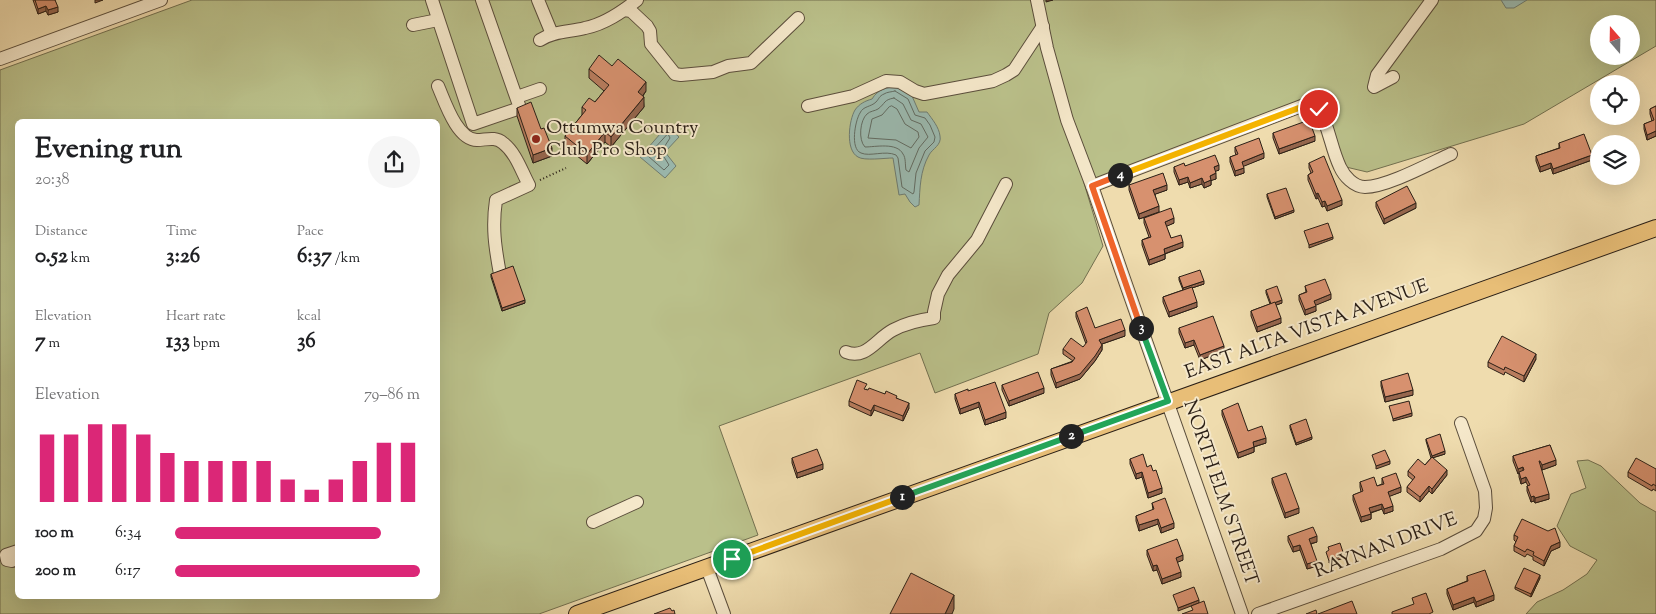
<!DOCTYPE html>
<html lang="en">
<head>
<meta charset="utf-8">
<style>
  :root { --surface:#fff; --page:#f6f6f6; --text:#202124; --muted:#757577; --accent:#db2777 }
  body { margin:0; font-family:"Sorts Mill Goudy",serif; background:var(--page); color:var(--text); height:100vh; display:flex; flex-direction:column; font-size:19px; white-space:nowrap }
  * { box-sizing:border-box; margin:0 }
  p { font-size:16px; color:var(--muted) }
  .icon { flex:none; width:28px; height:28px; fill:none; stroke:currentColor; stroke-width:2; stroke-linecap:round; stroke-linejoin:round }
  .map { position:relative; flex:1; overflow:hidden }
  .details { position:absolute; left:15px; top:119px; width:425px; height:480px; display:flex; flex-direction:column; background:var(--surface); border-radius:8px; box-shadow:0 5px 20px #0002 }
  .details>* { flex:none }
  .needle { width:32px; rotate:340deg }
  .fabs { position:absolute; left:1590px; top:15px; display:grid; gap:10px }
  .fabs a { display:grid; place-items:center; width:50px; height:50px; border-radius:50%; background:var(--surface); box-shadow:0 5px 20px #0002; font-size:25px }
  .pin { position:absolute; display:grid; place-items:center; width:42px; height:42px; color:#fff; margin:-21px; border:2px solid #fff; border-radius:50%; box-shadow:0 1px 5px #0007 }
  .km { position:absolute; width:25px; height:25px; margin:-12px; border-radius:50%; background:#222; color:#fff; font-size:14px; line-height:25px; text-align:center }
  .round { display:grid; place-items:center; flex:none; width:52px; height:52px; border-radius:26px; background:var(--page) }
  .overview { display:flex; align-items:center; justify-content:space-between; height:85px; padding:0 20px }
  h1 { font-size:28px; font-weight:700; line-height:38px }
  .stats { display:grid; grid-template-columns:repeat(3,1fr); gap:8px; height:85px; padding:5px 20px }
  .stats div { display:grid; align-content:center }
  .stats b { font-size:21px; font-weight:700 }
  .stats small { font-size:14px; font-weight:400 }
  .stats p { font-size:14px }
  .chart { height:140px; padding:10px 20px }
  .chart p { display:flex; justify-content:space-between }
  .chart svg { width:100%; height:90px; margin-top:5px; stroke:var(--accent); stroke-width:6 }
  ul { padding:0 20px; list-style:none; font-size:16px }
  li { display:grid; grid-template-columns:80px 60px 1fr; align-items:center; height:38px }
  li i { height:12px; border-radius:6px; background:var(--accent) }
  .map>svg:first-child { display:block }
  .green { fill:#bac08a; stroke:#727050; fill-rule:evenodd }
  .water { fill:#9bbab0; stroke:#6e7c72 }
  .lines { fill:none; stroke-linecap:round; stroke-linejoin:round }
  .shore { stroke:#626c63; stroke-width:1 }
  .minor-casing { stroke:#5b4e3c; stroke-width:14 }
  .major-casing { stroke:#2a1f16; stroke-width:18 }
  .path { stroke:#2a1f16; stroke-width:2; stroke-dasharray:1 2.5; stroke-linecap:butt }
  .minor { stroke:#f5e8ca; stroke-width:12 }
  .major { stroke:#e8be77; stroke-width:16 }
  .wall { fill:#b97d5f; stroke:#2a1f16 }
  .shaded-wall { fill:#96664e; stroke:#2a1f16 }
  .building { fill:#d7916f; stroke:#2a1f16 }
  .split-1-casing { stroke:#fff; stroke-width:10 }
  .split-2-casing { stroke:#fff; stroke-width:10 }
  .split-3-casing { stroke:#fff; stroke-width:10 }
  .split-4-casing { stroke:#fff; stroke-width:10 }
  .split-5-casing { stroke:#fff; stroke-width:10 }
  .split-1 { stroke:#f5b400; stroke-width:6 }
  .split-2 { stroke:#22a559; stroke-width:6 }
  .split-3 { stroke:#22a559; stroke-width:6 }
  .split-4 { stroke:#f0652b; stroke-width:6 }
  .split-5 { stroke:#f5b400; stroke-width:6 }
  .poi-dot { fill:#8f2418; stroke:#f5e8ca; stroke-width:2 }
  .labels { text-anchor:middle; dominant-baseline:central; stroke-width:4; stroke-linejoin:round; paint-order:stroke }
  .poi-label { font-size:19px; fill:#2a1f16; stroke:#f5e8ca; text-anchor:start }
  .street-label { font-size:19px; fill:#2a1f16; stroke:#f5e8ca }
</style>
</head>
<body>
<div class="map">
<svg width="1656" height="614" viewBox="0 0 1656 614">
  <rect width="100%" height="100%" fill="#efdcae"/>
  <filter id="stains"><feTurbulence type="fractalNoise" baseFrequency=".004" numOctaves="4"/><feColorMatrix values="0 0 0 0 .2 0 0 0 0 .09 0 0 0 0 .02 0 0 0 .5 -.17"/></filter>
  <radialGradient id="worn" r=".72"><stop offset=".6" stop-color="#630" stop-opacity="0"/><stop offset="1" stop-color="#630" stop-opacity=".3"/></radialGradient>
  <g class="green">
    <path d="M192,0H1656V46L1524,124L1367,172L1346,167L1337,149L1319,95L1084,183L1103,246L1082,283L1049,313L1038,354L935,393L920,353L719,426L758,535L539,614H0V70ZM1599,24H1631V56H1599ZM18,121H438V596H18Z"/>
    <polygon points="1588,460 1601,466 1640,503 1656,512 1656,614 1526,614 1537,602 1563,590 1587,574 1597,560 1570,546 1557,526 1571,494 1586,488 1577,461"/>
  </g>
  <g class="water">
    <polygon points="1501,0 1527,0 1514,8 1506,8"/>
    <path d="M897,86L912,96L919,112H927C932,119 939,127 940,136C942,145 932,149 929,155C920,171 920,188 919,205L915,207L910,202L905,194L899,195L893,158C885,158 864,161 858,157C845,150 849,120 855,110C859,104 865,101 872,99C878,89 886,88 897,86Z"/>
    <polygon points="667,126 679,137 665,152 676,166 665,178 640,157"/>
  </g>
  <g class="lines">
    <g class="shore">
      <path d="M895,91L908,99L915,115L925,118L930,125L935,137L934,142L925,151L916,173L914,192L913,194L902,187L898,158L896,155C885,150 870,157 861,153C850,149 855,121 860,113C863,106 871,107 876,102C879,99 879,96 884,94C887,92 891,92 895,91Z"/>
      <path d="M894,98L903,104L911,120L921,124L928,137L919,148L909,172L906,170C905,165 906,158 903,154C897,142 875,147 865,147C858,140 860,120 867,114C870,111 875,111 878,109C886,103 883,100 894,98Z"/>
      <polygon points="892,106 897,109 905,124 918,132 919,137 911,148 896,140 868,138 872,119 882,115 889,107"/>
      <polygon points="668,134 670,138 661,152 669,165 664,170 648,156"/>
    </g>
    <defs>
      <g id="minor">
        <polyline points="432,0 473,124 520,108 482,0"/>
        <polyline points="538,0 552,34"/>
        <polyline points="1037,0 1047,48 1067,120 1092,186 1122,273 1242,614"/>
        <polyline points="624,10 631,11 647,26 650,31 651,44 675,74 681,75 713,72 728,66 751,63 798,18"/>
        <polyline points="413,25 438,20"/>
        <path d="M540,40C554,31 570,32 585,28C605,24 622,12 637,0"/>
        <polyline points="0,59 161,0"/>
        <polyline points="1393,77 1374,87 1377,75 1432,0"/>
        <path d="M438,86C445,102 457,140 477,140C486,140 495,136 503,143C516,153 521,170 529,185L496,200C492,227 495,247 500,274"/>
        <polyline points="517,97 540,89"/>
        <polyline points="808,106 853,96 886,81 900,82 915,91 924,94 993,81 1006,75 1014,70 1043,26"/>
        <path d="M1092,186L1304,105L1319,109C1329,127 1331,148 1340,167C1344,176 1354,187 1365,187C1387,187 1431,163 1451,154"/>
        <path d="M846,352C866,360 876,339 893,330C906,323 919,320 934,318V312L938,294L948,275L977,240L1006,184"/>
        <polyline points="593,522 637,502"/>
        <polyline points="18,551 6,555 7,560 12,561 18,556"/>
        <polyline points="707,568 724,614"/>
        <polyline points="1258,614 1441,549 1476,531 1484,519 1486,508 1485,491 1461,423"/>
      </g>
      <polyline id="major" points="577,614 1656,228"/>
    </defs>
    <use href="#minor" class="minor-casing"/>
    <use href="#major" class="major-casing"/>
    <polyline class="path" points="540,180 566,168"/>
    <use href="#minor" class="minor"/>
    <use href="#major" class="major"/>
  </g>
  <g class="wall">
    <polygon points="33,0 55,0 58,12 48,15 46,11 38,14"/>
    <polygon points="612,66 646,91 643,96 644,107 611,147 605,142 587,164 565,146 565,136 582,115 582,107 595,102 604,91 589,78 589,69"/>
    <polygon points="1656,106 1656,136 1647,140 1644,129 1644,124 1652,121 1650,114 1650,109"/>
    <polygon points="517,108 552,156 533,163 517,116"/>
    <polygon points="1273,133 1315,141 1279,154 1273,138"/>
    <polygon points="1559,143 1592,160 1553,174 1551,168 1540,172 1536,161 1536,156 1559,148"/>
    <polygon points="1235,147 1264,158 1243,166 1244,173 1235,176 1230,162 1230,157 1236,155 1235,152"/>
    <polygon points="1309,163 1342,205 1327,211 1325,206 1322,207 1318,198 1316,199 1308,180 1308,175 1311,173 1309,168"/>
    <polygon points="1185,166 1219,170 1215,171 1216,179 1211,180 1211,185 1204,188 1202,184 1190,188 1188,182 1179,185 1174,172 1174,167"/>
    <polygon points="1129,185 1167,190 1155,194 1159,212 1139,219 1129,190"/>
    <polygon points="1267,194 1294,212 1275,219 1267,197"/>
    <polygon points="1376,202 1416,208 1384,224 1376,207"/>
    <polygon points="1144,218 1174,223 1166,226 1171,238 1183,247 1165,254 1165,259 1149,265 1142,245 1142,240 1149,237 1144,223"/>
    <polygon points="491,274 525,303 502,311 491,277"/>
    <polygon points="1179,277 1204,284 1192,288 1197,307 1169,317 1163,302 1163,297 1183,290 1179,280"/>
    <polygon points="1305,286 1331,299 1315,305 1316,311 1305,315 1299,300 1299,295 1306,292"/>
    <polygon points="1266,290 1282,303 1276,305 1281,323 1257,332 1251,316 1251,311 1270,304 1266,293"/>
    <polygon points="1076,312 1095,328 1125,336 1102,344 1102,350 1095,361 1080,379 1056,388 1051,375 1051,369 1073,361 1063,354 1063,349 1083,347 1086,344 1076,317"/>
    <polygon points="1179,328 1224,351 1200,360 1194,345 1185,348 1179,333"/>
    <polygon points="1536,359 1524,382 1505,372 1504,375 1488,367 1488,362"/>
    <polygon points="1381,381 1413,395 1385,402 1381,386"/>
    <polygon points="1002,385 1044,393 1009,406 1002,390"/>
    <polygon points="867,389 866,390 885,394 897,398 909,408 903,421 874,410 871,416 849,406 849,401"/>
    <polygon points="968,391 1006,418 985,425 979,407 960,414 955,399 955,394"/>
    <polygon points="1222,410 1248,431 1266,443 1254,447 1254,452 1238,458 1222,415"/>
    <polygon points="1290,425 1312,439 1296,445 1290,428"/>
    <polygon points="1426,439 1445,454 1432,458 1447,475 1432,494 1429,491 1420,502 1407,492 1407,487 1413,480 1408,476 1408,471 1425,465 1431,458 1426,441"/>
    <polygon points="1550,445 1556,465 1542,470 1540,466 1549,499 1535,503 1534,501 1531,502 1527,491 1527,486 1528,486 1526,482 1521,484 1519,477 1519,473 1518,474 1513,461 1513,456"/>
    <polygon points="792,458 823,469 797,478 792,463"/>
    <polygon points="1130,459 1147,467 1162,493 1148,498 1142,477 1136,479 1130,464"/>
    <polygon points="1656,469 1656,491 1653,489 1652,491 1628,477 1628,472"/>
    <polygon points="1272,478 1299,513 1285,518 1272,483"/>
    <polygon points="1382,478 1401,492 1389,496 1393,511 1384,514 1382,509 1371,513 1371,519 1361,522 1353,500 1353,495 1361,492 1360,487 1360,482 1377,486 1382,484"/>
    <polygon points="1152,503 1174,528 1161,533 1158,524 1139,531 1136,521 1136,516 1153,510"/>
    <polygon points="1514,535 1560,547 1551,551 1544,566 1533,560 1533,557 1527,554 1525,557 1514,551 1514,546 1516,542 1514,540"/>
    <polygon points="1288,536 1317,542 1311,544 1317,566 1307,569 1300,550 1293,552 1288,541"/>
    <polygon points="1147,550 1183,560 1177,562 1181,577 1162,584 1157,570 1153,571 1147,555"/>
    <polygon points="1467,576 1494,600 1476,607 1474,602 1453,610 1447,594 1447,589 1467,581"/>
    <polygon points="1540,578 1531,597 1515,589 1515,587"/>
  </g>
  <g class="shaded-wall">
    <polygon points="95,0 103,0 95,3"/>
    <polygon points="1046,0 1053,0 1046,2"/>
    <polygon points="46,6 46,11 38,14 38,9"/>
    <polygon points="58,7 58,12 48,15 48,10"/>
    <polygon points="646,82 646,91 638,102 638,92"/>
    <polygon points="644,97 644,107 611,147 611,137"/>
    <polygon points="1656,131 1656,136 1647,140 1647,135"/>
    <polygon points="605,132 605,142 587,164 587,154"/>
    <polygon points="1315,136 1315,141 1279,154 1279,149"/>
    <polygon points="552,148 552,156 533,163 533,155"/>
    <polygon points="1264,153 1264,158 1242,167 1242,162"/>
    <polygon points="1592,155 1592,160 1553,174 1553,169"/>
    <polygon points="1551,163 1551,168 1540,172 1540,167"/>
    <polygon points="1219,165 1219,170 1214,172 1214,167"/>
    <polygon points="1244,168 1244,173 1235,176 1235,171"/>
    <polygon points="1216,173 1216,179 1210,181 1210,176"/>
    <polygon points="1188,177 1188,182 1179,185 1179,180"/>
    <polygon points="1202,178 1202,184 1190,188 1190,183"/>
    <polygon points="1211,180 1211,185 1204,188 1204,183"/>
    <polygon points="1167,185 1167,190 1153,195 1153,190"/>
    <polygon points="1318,193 1318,198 1316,199 1316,194"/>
    <polygon points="1342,200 1342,205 1327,211 1327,206"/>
    <polygon points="1325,201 1325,206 1322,207 1322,202"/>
    <polygon points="1416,203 1416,208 1384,224 1384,219"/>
    <polygon points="1159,206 1159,212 1139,219 1139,214"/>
    <polygon points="1294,210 1294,212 1275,219 1275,217"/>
    <polygon points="1174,218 1174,223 1165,227 1165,222"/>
    <polygon points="1333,237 1333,239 1309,248 1309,245"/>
    <polygon points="1183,242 1183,247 1164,254 1164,249"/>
    <polygon points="1165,254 1165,259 1149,265 1149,260"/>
    <polygon points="1204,281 1204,284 1183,291 1183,288"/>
    <polygon points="1331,294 1331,299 1314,306 1314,301"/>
    <polygon points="525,300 525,303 502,311 502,308"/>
    <polygon points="1282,300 1282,303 1271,307 1271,304"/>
    <polygon points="1197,302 1197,307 1169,317 1169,312"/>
    <polygon points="1316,306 1316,311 1305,315 1305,310"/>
    <polygon points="1281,318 1281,323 1257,332 1257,327"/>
    <polygon points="1125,330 1125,336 1099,345 1099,340"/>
    <polygon points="1194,340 1194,345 1185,348 1185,343"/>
    <polygon points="1102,345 1102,350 1095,361 1080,379 1056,388 1056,383"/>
    <polygon points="1224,346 1224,351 1200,360 1200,355"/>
    <polygon points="1536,354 1536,359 1524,382 1524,376"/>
    <polygon points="1044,388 1044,393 1009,406 1009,401"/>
    <polygon points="1413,390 1413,395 1385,402 1385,397"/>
    <polygon points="979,402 979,407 960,414 960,409"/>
    <polygon points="909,403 909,408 903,421 903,416"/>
    <polygon points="874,405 874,410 871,416 871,411"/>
    <polygon points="1006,412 1006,418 985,425 985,420"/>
    <polygon points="1412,413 1412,416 1393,421 1393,419"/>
    <polygon points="1312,437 1312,439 1296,445 1296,443"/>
    <polygon points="1266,438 1266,443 1253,447 1253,442"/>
    <polygon points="1254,447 1254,452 1238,458 1238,453"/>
    <polygon points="1445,451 1445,454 1432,458 1432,456"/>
    <polygon points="1556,460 1556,465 1542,470 1542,465"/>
    <polygon points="1390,461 1390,464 1376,469 1376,466"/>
    <polygon points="823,464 823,469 797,478 797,473"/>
    <polygon points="1523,467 1523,472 1518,474 1518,469"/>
    <polygon points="1447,470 1447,475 1432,494 1432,489"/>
    <polygon points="1142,472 1142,477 1136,479 1136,474"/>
    <polygon points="1526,477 1526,482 1521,484 1521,479"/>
    <polygon points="1429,486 1429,491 1420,502 1420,497"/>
    <polygon points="1401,487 1401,492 1388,497 1388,492"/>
    <polygon points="1162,488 1162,493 1148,498 1148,493"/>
    <polygon points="1549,494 1549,499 1535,503 1535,498"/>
    <polygon points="1534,496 1534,501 1531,502 1531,497"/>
    <polygon points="1382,504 1382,509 1369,513 1369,508"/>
    <polygon points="1393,506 1393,511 1384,514 1384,509"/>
    <polygon points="1299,508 1299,513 1285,518 1285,513"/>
    <polygon points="1371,514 1371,519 1361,522 1361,517"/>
    <polygon points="1158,519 1158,524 1139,531 1139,525"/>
    <polygon points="1174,523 1174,528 1161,533 1161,528"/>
    <polygon points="1317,536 1317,542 1309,544 1309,539"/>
    <polygon points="1560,542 1560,547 1551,551 1544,566 1544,561 1551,546"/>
    <polygon points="1300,545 1300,550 1293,552 1293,547"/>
    <polygon points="1183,555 1183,560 1176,563 1176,558"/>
    <polygon points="1344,555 1344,558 1329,563 1329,561"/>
    <polygon points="1317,561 1317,566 1307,569 1307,564"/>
    <polygon points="1157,565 1157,570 1153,571 1153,566"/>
    <polygon points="1181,572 1181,577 1162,584 1162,579"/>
    <polygon points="1540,575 1540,578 1531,597 1531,594"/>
    <polygon points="954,595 954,609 952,614 945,614"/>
    <polygon points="1494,595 1494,600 1476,607 1476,602"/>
    <polygon points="1474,597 1474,602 1453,610 1453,605"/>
    <polygon points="1199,600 1199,603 1178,611 1178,608"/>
  </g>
  <g class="building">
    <polygon points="35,0 55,0 58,7 48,10 46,6 38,9"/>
    <polygon points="599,55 612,66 618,59 646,82 638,92 644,97 611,137 605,132 587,154 565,136 586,110 582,107 589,98 595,102 609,85 589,69"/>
    <polygon points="531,102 541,129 544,128 552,148 533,155 517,108"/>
    <polygon points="1656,106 1656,131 1647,135 1644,124 1654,120 1650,109"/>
    <polygon points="1309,120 1315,136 1279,149 1273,133"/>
    <polygon points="1584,134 1592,155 1553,169 1551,163 1540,167 1536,156 1560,148 1559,143"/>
    <polygon points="1259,138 1264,153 1242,162 1244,168 1235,171 1230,157 1238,154 1235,147"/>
    <polygon points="1215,155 1219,165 1214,167 1216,173 1210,176 1211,180 1204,183 1202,178 1190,183 1188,177 1179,180 1174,167 1184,163 1185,166"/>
    <polygon points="1324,156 1342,200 1327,206 1325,201 1322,202 1318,193 1316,194 1308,175 1313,172 1309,163"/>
    <polygon points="1163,173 1167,185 1153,190 1159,206 1139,214 1129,185"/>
    <polygon points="1407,186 1416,203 1384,219 1376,202"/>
    <polygon points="1286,188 1294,210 1275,217 1267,194"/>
    <polygon points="1171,208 1174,218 1165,222 1171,238 1181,235 1183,242 1164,249 1165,254 1149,260 1142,240 1151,237 1144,218"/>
    <polygon points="1328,223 1333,237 1309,245 1304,231"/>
    <polygon points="513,266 525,300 502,308 491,274"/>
    <polygon points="1200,270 1204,281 1183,288 1179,277"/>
    <polygon points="1325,279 1331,294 1314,301 1316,306 1305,310 1299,295 1307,292 1305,286"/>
    <polygon points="1277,286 1282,300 1271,304 1266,290"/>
    <polygon points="1192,287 1197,302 1169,312 1163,297"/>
    <polygon points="1275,302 1281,318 1257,327 1251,311"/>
    <polygon points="1087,307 1095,328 1121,319 1125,330 1099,340 1102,345 1095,356 1080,374 1056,383 1051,369 1072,362 1075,358 1063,349 1071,338 1083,347 1087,342 1076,312"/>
    <polygon points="1213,316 1224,346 1200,355 1194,340 1185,343 1179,328"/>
    <polygon points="1502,336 1536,354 1524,376 1505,367 1504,370 1488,362"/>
    <polygon points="1038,372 1044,388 1009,401 1002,385"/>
    <polygon points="1408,373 1413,390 1385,397 1381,381"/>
    <polygon points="857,380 867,384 864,389 868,390 869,388 885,394 886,391 897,396 896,398 909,403 903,416 874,405 871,411 849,401"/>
    <polygon points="995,382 1006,412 985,420 979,402 960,409 955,394 968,389 968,391"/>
    <polygon points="1409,401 1412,413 1393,419 1389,406"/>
    <polygon points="1238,403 1248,431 1262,426 1266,438 1253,442 1254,447 1238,453 1222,410"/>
    <polygon points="1306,419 1312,437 1296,443 1290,425"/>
    <polygon points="1440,434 1445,451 1432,456 1426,439"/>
    <polygon points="1550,445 1556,460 1542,465 1540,461 1539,461 1549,494 1535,498 1534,496 1531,497 1527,486 1530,485 1526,477 1521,479 1519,472 1524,470 1523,467 1518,469 1513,456"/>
    <polygon points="817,449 823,464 797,473 792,458"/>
    <polygon points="1385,450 1390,461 1376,466 1372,455"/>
    <polygon points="1143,454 1147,467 1151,465 1153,471 1156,470 1162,488 1148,493 1142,472 1136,474 1130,459"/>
    <polygon points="1432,457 1447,470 1432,489 1429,486 1420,497 1407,487 1415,477 1408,471 1418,459 1425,465"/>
    <polygon points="1636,458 1656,469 1656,486 1653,484 1652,486 1628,472"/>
    <polygon points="1286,473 1299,508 1285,513 1272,478"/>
    <polygon points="1396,473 1401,487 1388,492 1393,506 1384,509 1382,504 1369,508 1371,514 1361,517 1353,495 1363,491 1360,482 1374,477 1377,486 1384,484 1382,478"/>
    <polygon points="1165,498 1174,523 1161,528 1158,519 1139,525 1136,516 1154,509 1152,503"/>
    <polygon points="1522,519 1548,531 1555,528 1560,542 1551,546 1544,561 1533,555 1534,552 1527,549 1525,552 1514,546 1518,537 1514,535"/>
    <polygon points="1313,527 1317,536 1309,539 1317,561 1307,564 1300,545 1293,547 1288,536"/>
    <polygon points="1177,539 1183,555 1176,558 1181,572 1162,579 1157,565 1153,566 1147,550"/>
    <polygon points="1340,543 1344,555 1329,561 1326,552 1329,550 1328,547"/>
    <polygon points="1524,568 1540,575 1531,594 1515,587"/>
    <polygon points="1485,570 1494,595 1476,602 1474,597 1453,605 1447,589 1468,581 1467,576"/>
    <polygon points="911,573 954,595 945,614 890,614"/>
    <polygon points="1194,587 1199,600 1178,608 1173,595"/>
    <polygon points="1426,593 1433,612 1429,614 1392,614 1392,612 1414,604 1412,598"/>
    <polygon points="1204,601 1208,614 1182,614 1193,610 1191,606"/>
    <polygon points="1352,601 1357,614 1318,614"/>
    <polygon points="670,608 672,611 674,610 675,614 654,614"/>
    <polygon points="1316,610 1317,614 1306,614"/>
  </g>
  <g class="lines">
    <defs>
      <polyline id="split-1" points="732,559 902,497"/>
      <polyline id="split-2" points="902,497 1071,436"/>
      <polyline id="split-3" points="1071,436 1168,401 1141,328"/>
      <polyline id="split-4" points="1120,175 1092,186 1141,328"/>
      <polyline id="split-5" points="1120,175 1304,106 1319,109"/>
    </defs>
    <use href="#split-1" class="split-1-casing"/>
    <use href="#split-2" class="split-2-casing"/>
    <use href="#split-3" class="split-3-casing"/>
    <use href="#split-4" class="split-4-casing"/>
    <use href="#split-5" class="split-5-casing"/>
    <use href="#split-1" class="split-1"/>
    <use href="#split-2" class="split-2"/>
    <use href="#split-3" class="split-3"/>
    <use href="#split-4" class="split-4"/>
    <use href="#split-5" class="split-5"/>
  </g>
  <circle class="poi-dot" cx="536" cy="139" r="5"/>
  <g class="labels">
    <g class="poi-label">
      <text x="546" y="128">Ottumwa Country<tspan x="546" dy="22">Club Pro Shop</tspan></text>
    </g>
    <g class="street-label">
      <text transform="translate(1307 330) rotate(-20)">EAST ALTA VISTA AVENUE</text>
      <text transform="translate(1220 493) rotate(71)">NORTH ELM STREET</text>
      <text transform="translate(1386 546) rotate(-21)">RAYNAN DRIVE</text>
    </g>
  </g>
  <rect width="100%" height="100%" filter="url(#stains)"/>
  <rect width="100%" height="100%" fill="url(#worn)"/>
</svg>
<div class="fabs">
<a><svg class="needle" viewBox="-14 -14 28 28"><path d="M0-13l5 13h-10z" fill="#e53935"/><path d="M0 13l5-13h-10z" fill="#757577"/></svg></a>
<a><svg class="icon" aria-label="locate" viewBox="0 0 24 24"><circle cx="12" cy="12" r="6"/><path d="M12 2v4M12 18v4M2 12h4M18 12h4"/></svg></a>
<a><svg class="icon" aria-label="layers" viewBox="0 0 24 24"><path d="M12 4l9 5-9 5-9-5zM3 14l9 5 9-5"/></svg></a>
</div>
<div class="pin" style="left:732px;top:559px;background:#1e9e55"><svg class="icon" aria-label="arrive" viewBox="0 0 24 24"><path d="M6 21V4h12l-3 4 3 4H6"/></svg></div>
<div class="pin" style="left:1319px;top:109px;background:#d93025"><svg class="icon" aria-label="check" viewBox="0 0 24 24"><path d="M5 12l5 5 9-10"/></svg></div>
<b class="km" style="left:902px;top:497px">1</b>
<b class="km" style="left:1071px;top:436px">2</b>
<b class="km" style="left:1141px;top:328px">3</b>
<b class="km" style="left:1120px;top:175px">4</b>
<section class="details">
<div class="overview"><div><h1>Evening run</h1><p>20:38</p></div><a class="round"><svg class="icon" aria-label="share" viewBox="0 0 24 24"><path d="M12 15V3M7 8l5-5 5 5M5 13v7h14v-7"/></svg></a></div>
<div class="stats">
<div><p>Distance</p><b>0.52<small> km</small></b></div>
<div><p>Time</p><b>3:26</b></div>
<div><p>Pace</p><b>6:37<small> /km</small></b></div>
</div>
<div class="stats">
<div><p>Elevation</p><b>7<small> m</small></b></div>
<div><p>Heart rate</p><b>133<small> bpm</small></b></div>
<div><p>kcal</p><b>36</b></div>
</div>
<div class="chart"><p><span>Elevation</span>79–86 m</p>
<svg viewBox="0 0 160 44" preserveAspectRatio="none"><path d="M5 44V11M15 44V11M25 44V6M35 44V6M45 44V11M55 44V20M65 44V24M75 44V24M85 44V24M95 44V24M105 44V33M115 44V38M125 44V33M135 44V24M145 44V15M155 44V15"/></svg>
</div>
<ul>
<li><b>100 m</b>6:34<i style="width:84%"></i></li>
<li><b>200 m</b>6:17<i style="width:100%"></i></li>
</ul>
</section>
</div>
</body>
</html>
